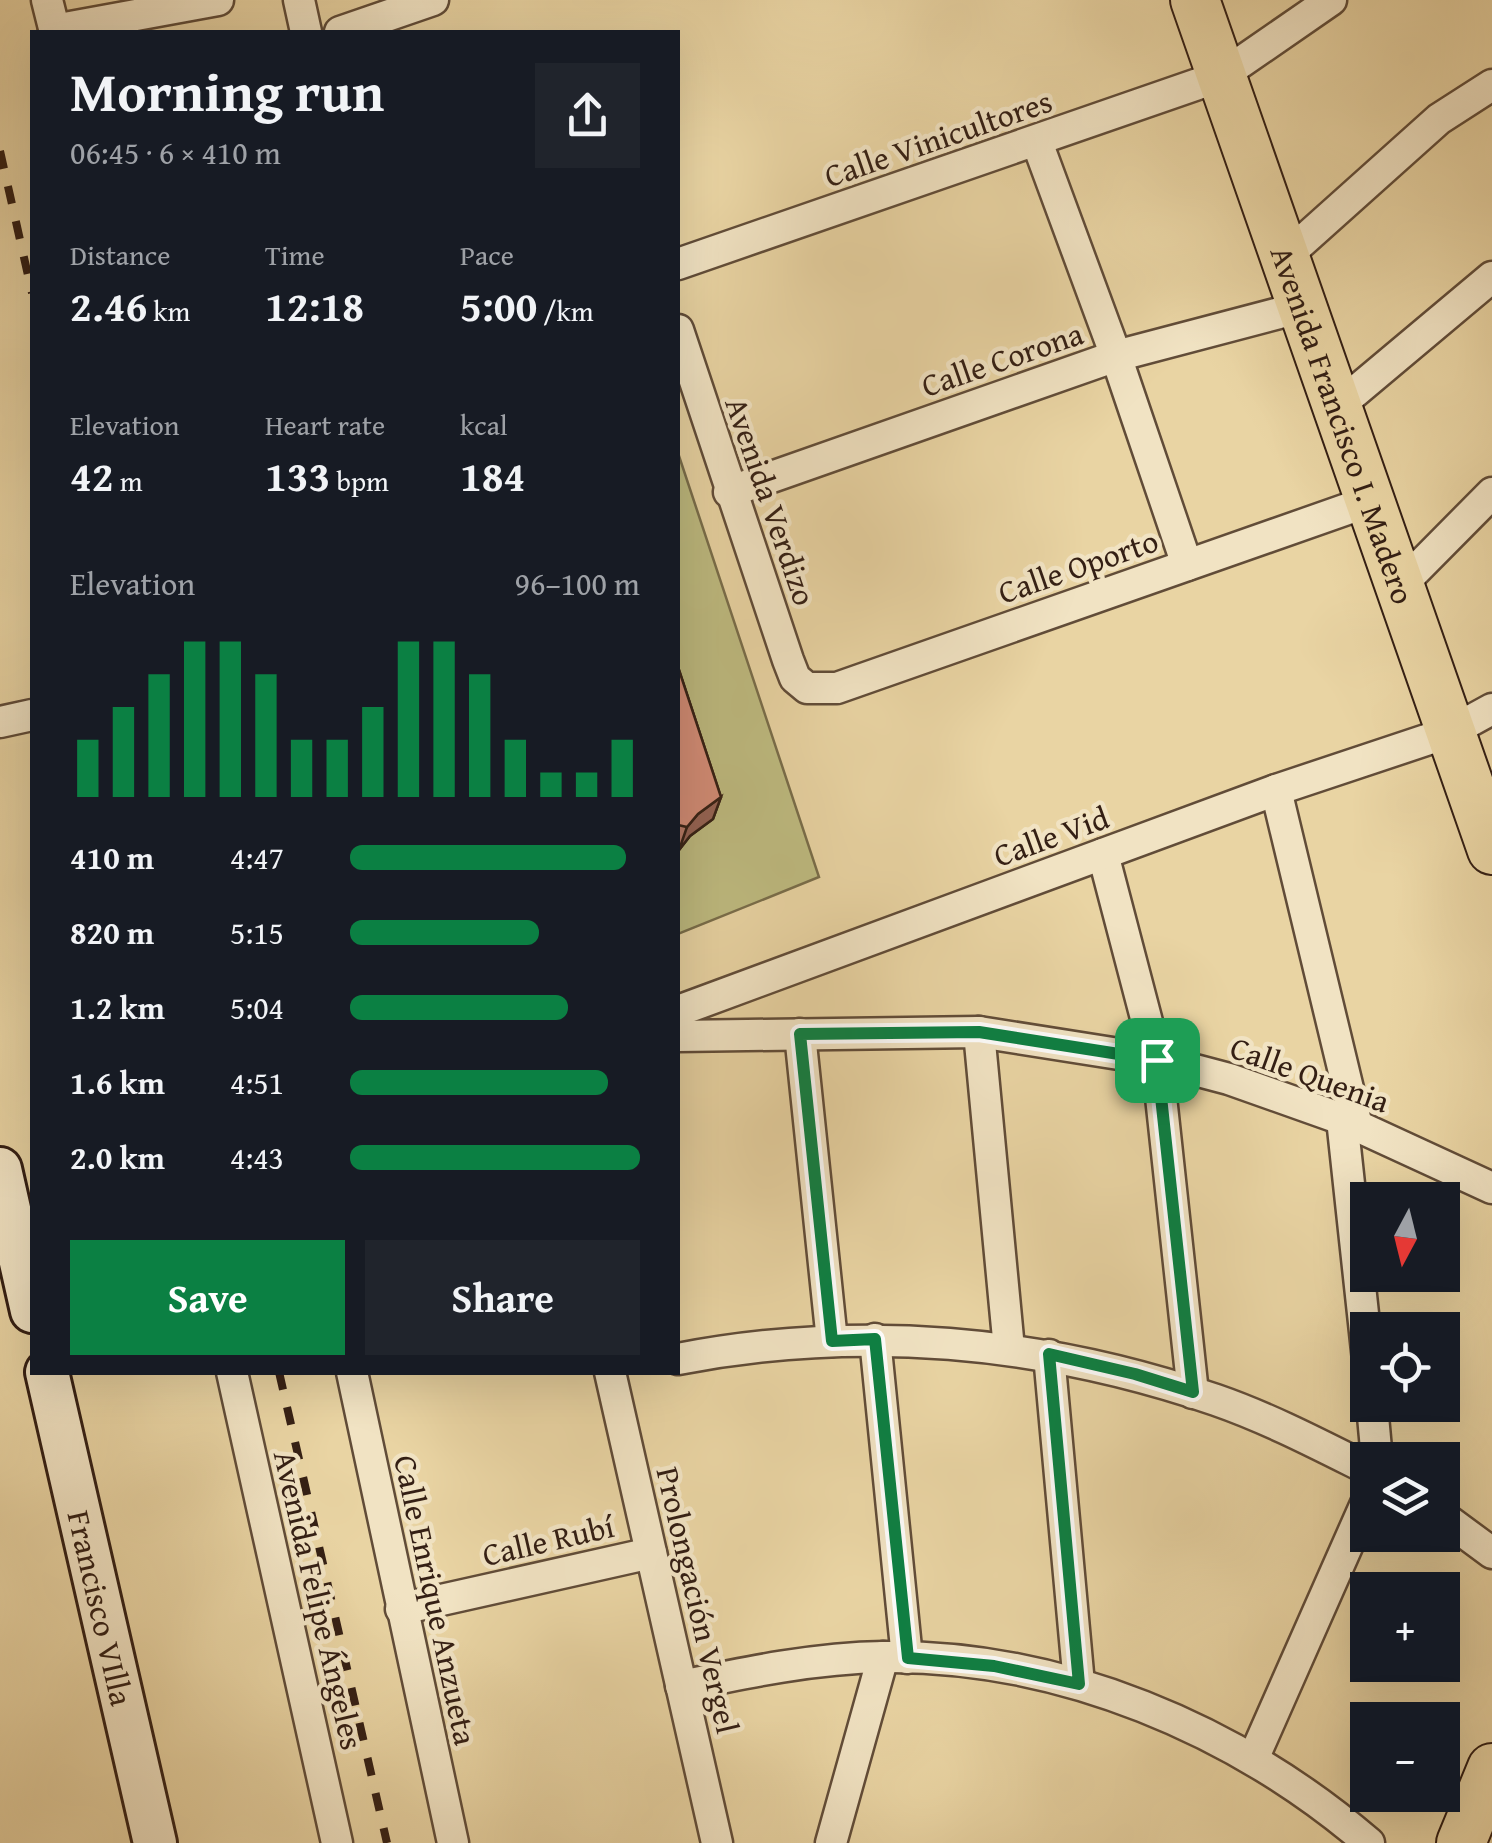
<!DOCTYPE html>
<html lang="en">
<head>
<meta charset="utf-8">
<style>
  :root { --surface:#171b24; --page:#20242c; --text:#f1f3f6; --muted:#9ea1a6; --accent:#0b8043 }
  body { margin:0; font-family:"Gentium Book Plus",serif; background:var(--page); color:var(--text); height:100vh; display:flex; flex-direction:column; font-size:38px; white-space:nowrap }
  * { box-sizing:border-box; margin:0 }
  p { font-size:32px; color:var(--muted) }
  .icon { flex:none; width:55px; height:55px; fill:none; stroke:currentColor; stroke-width:2; stroke-linecap:round; stroke-linejoin:round }
  .map { position:relative; flex:1; overflow:hidden }
  .panel { position:absolute; left:30px; top:30px; width:650px; height:1345px; display:flex; flex-direction:column; background:var(--surface); border-radius:0px; box-shadow:0 10px 40px #0002 }
  .panel>* { flex:none }
  .needle { width:65px; rotate:187deg }
  .controls { position:absolute; left:1350px; top:1182px; display:grid; gap:20px }
  .controls a { display:grid; place-items:center; width:110px; height:110px; border-radius:0px; background:var(--surface); box-shadow:0 10px 40px #0002; font-size:50px }
  .pin { position:absolute; display:grid; place-items:center; width:85px; height:85px; color:#fff; margin:-42px; border-radius:20px; box-shadow:0 5px 15px #0006 }
  .round { display:grid; place-items:center; flex:none; width:105px; height:105px; border-radius:0px; background:var(--page) }
  .head { display:flex; align-items:center; justify-content:space-between; height:170px; padding:0 40px }
  h1 { font-size:55px; font-weight:700; line-height:75px }
  .stats { display:grid; grid-template-columns:repeat(3,1fr); gap:15px; height:170px; padding:10px 40px }
  .stats div { display:grid; align-content:center }
  .stats b { font-size:42px; font-weight:700 }
  .stats small { font-size:28px; font-weight:400 }
  .stats p { font-size:28px }
  .chart { height:280px; padding:20px 40px }
  .chart p { display:flex; justify-content:space-between }
  .chart svg { width:100%; height:180px; margin-top:10px; stroke:var(--accent); stroke-width:6 }
  .primary-button { display:flex; gap:20px; margin-top:auto; padding:20px 40px }
  .primary-button a { flex:1; height:115px; border-radius:0px; background:var(--accent); color:#fff; font-size:40px; font-weight:700; line-height:115px; text-align:center }
  .primary-button a+a { background:var(--page); color:var(--text) }
  ul { padding:0 40px; list-style:none; font-size:32px }
  li { display:grid; grid-template-columns:160px 120px 1fr; align-items:center; height:75px }
  li i { height:25px; border-radius:12px; background:var(--accent) }
  .map>svg:first-child { display:block }
  .green { fill:#bebb80; stroke:#796d4a; stroke-width:2.5 }
  .lines { fill:none; stroke-linecap:round; stroke-linejoin:round }
  .street-casing { stroke:#614c38; stroke-width:35 }
  .secondary-casing { stroke:#341f14; stroke-width:48 }
  .primary-casing { stroke:#341f14; stroke-width:52 }
  .street { stroke:#f1e3c3; stroke-width:30 }
  .secondary { stroke:#f1e3c3; stroke-width:42 }
  .primary { stroke:#e9d4a3; stroke-width:48 }
  .rail { stroke:#341f14; stroke-width:8; stroke-dasharray:18 18; stroke-linecap:butt }
  .wall { fill:#b87a68; stroke:#341f14; stroke-width:2.5 }
  .shaded-wall { fill:#966355; stroke:#341f14; stroke-width:2.5 }
  .building { fill:#d68e79; stroke:#341f14; stroke-width:2.5 }
  .route-casing { stroke:#fff; stroke-width:20 }
  .route { stroke:#0b8043; stroke-width:12 }
  .labels { text-anchor:middle; dominant-baseline:central; stroke-width:9; stroke-linejoin:round; paint-order:stroke }
  .street-label { font-size:32px; fill:#341f14; stroke:#f1e3c3 }
</style>
</head>
<body>
<div class="map">
<svg width="1492" height="1843" viewBox="0 0 1492 1843">
  <rect width="100%" height="100%" fill="#e9d4a3"/>
  <filter id="stains"><feTurbulence type="fractalNoise" baseFrequency=".002" numOctaves="4"/><feColorMatrix values="0 0 0 0 .2 0 0 0 0 .09 0 0 0 0 .02 0 0 0 .5 -.17"/></filter>
  <radialGradient id="worn" r=".72"><stop offset=".6" stop-color="#630" stop-opacity="0"/><stop offset="1" stop-color="#630" stop-opacity=".3"/></radialGradient>
  <polygon class="green" points="678,453 819,877 678,934"/>
  <g class="lines">
    <defs>
      <g id="street">
        <polyline points="47,0 55,32"/>
        <polyline points="299,0 306,32"/>
        <polyline points="54,30 218,0"/>
        <polyline points="340,32 433,0"/>
        <polyline points="1037,142 1116,356 1187,565"/>
        <polyline points="1285,257 1439,119 1492,85"/>
        <polyline points="678,264 1221,76 1331,0"/>
        <polyline points="678,330 788,660 795,678 807,688 837,688 1370,501"/>
        <polyline points="1337,407 1492,277"/>
        <polyline points="729,492 1116,356 1302,307"/>
        <polyline points="1400,586 1492,493"/>
        <polyline points="0,722 32,715"/>
        <polyline points="1276,790 1357,1126"/>
        <polyline points="1103,854 1157,1060 1193,1393"/>
        <polyline points="678,1011 1276,790 1450,732 1492,709"/>
        <polyline points="979,1032 1009,1349"/>
        <polyline points="800,1034 832,1341"/>
        <polyline points="678,1036 979,1032 1157,1060 1229,1079 1342,1119 1492,1188"/>
        <polyline points="1342,1119 1368,1360"/>
        <polyline points="875,1339 907,1658"/>
        <polyline points="1049,1355 1079,1684"/>
        <path d="M678,1359C859,1324 1041,1340 1216,1400C1268,1418 1318,1444 1368,1469"/>
        <polyline points="232,1372 337,1843"/>
        <polyline points="352,1372 453,1843"/>
        <polyline points="610,1372 717,1843"/>
        <polyline points="1372,1405 1377,1460"/>
        <polyline points="1442,1516 1492,1553"/>
        <polyline points="401,1609 651,1553"/>
        <path d="M681,1686C748,1672 815,1658 884,1657C1061,1655 1236,1729 1369,1843"/>
        <polyline points="1253,1759 1368,1499"/>
        <polyline points="831,1843 883,1657"/>
      </g>
      <g id="secondary">
        <polyline points="0,1169 32,1311"/>
        <path id="s1" d="M47,1372L155,1843"/>
      </g>
      <g id="primary">
        <path id="s2" d="M1195,0L1492,850"/>
        <polyline points="1461,1843 1492,1768"/>
      </g>
    </defs>
    <use href="#street" class="street-casing"/>
    <use href="#secondary" class="secondary-casing"/>
    <use href="#primary" class="primary-casing"/>
    <use href="#street" class="street"/>
    <use href="#secondary" class="secondary"/>
    <use href="#primary" class="primary"/>
    <g class="rail">
      <polyline points="0,151 32,293"/>
      <polyline points="279,1372 387,1843"/>
    </g>
  </g>
  <polygon class="wall" points="678,667 721,797 713,819 690,836 679,850 678,849"/>
  <polygon class="shaded-wall" points="721,797 713,819 690,836 679,850 687,827 698,814"/>
  <polygon class="building" points="678,667 721,797 698,814 687,827 678,825"/>
  <g class="lines">
    <defs>
      <polygon id="route" points="979,1032 1157,1060 1193,1392 1135,1374 1049,1354 1079,1684 994,1666 908,1658 875,1339 832,1341 800,1034"/>
    </defs>
    <use href="#route" class="route-casing"/>
    <use href="#route" class="route"/>
  </g>
  <g class="labels">
    <g class="street-label">
      <text transform="translate(938 138) rotate(-19)">Calle Vinicultores</text>
      <text transform="translate(1002 359) rotate(-19)">Calle Corona</text>
      <text stroke="none"><textPath href="#s2" startOffset="450">Avenida Francisco I. Madero</textPath></text>
      <text transform="translate(771 501) rotate(71)">Avenida Verdizo</text>
      <text transform="translate(1078 566) rotate(-19)">Calle Oporto</text>
      <text transform="translate(1051 836) rotate(-20)">Calle Vid</text>
      <text transform="translate(1310 1074) rotate(20)">Calle Quenia</text>
      <text transform="translate(548 1540) rotate(-13)">Calle Rubí</text>
      <text transform="translate(319 1600) rotate(77)">Avenida Felipe Ángeles</text>
      <text transform="translate(436 1600) rotate(78)">Calle Enrique Anzueta</text>
      <text transform="translate(698 1600) rotate(77)">Prolongación Vergel</text>
      <text stroke="none"><textPath href="#s1" startOffset="242">Francisco VIlla</textPath></text>
    </g>
  </g>
  <rect width="100%" height="100%" filter="url(#stains)"/>
  <rect width="100%" height="100%" fill="url(#worn)"/>
</svg>
<div class="controls">
<a><svg class="needle" viewBox="-14 -14 28 28"><path d="M0-13l5 13h-10z" fill="#e53935"/><path d="M0 13l5-13h-10z" fill="#9ea1a6"/></svg></a>
<a><svg class="icon" aria-label="locate" viewBox="0 0 24 24"><circle cx="12" cy="12" r="6"/><path d="M12 2v4M12 18v4M2 12h4M18 12h4"/></svg></a>
<a><svg class="icon" aria-label="layers" viewBox="0 0 24 24"><path d="M12 4l9 5-9 5-9-5zM3 14l9 5 9-5"/></svg></a>
<a>+</a>
<a>−</a>
</div>
<div class="pin" style="left:1157px;top:1060px;background:#1e9e55"><svg class="icon" aria-label="arrive" viewBox="0 0 24 24"><path d="M6 21V4h12l-3 4 3 4H6"/></svg></div>
<section class="panel">
<div class="head"><div><h1>Morning run</h1><p>06:45 · 6 × 410 m</p></div><a class="round"><svg class="icon" aria-label="share" viewBox="0 0 24 24"><path d="M12 15V3M7 8l5-5 5 5M5 13v7h14v-7"/></svg></a></div>
<div class="stats">
<div><p>Distance</p><b>2.46<small> km</small></b></div>
<div><p>Time</p><b>12:18</b></div>
<div><p>Pace</p><b>5:00<small> /km</small></b></div>
</div>
<div class="stats">
<div><p>Elevation</p><b>42<small> m</small></b></div>
<div><p>Heart rate</p><b>133<small> bpm</small></b></div>
<div><p>kcal</p><b>184</b></div>
</div>
<div class="chart"><p><span>Elevation</span>96–100 m</p>
<svg viewBox="0 0 160 44" preserveAspectRatio="none"><path d="M5 44V30M15 44V22M25 44V14M35 44V6M45 44V6M55 44V14M65 44V30M75 44V30M85 44V22M95 44V6M105 44V6M115 44V14M125 44V30M135 44V38M145 44V38M155 44V30"/></svg>
</div>
<ul>
<li><b>410 m</b>4:47<i style="width:95%"></i></li>
<li><b>820 m</b>5:15<i style="width:65%"></i></li>
<li><b>1.2 km</b>5:04<i style="width:75%"></i></li>
<li><b>1.6 km</b>4:51<i style="width:89%"></i></li>
<li><b>2.0 km</b>4:43<i style="width:100%"></i></li>
</ul>
<div class="primary-button"><a>Save</a><a>Share</a></div>
</section>
</div>
</body>
</html>
